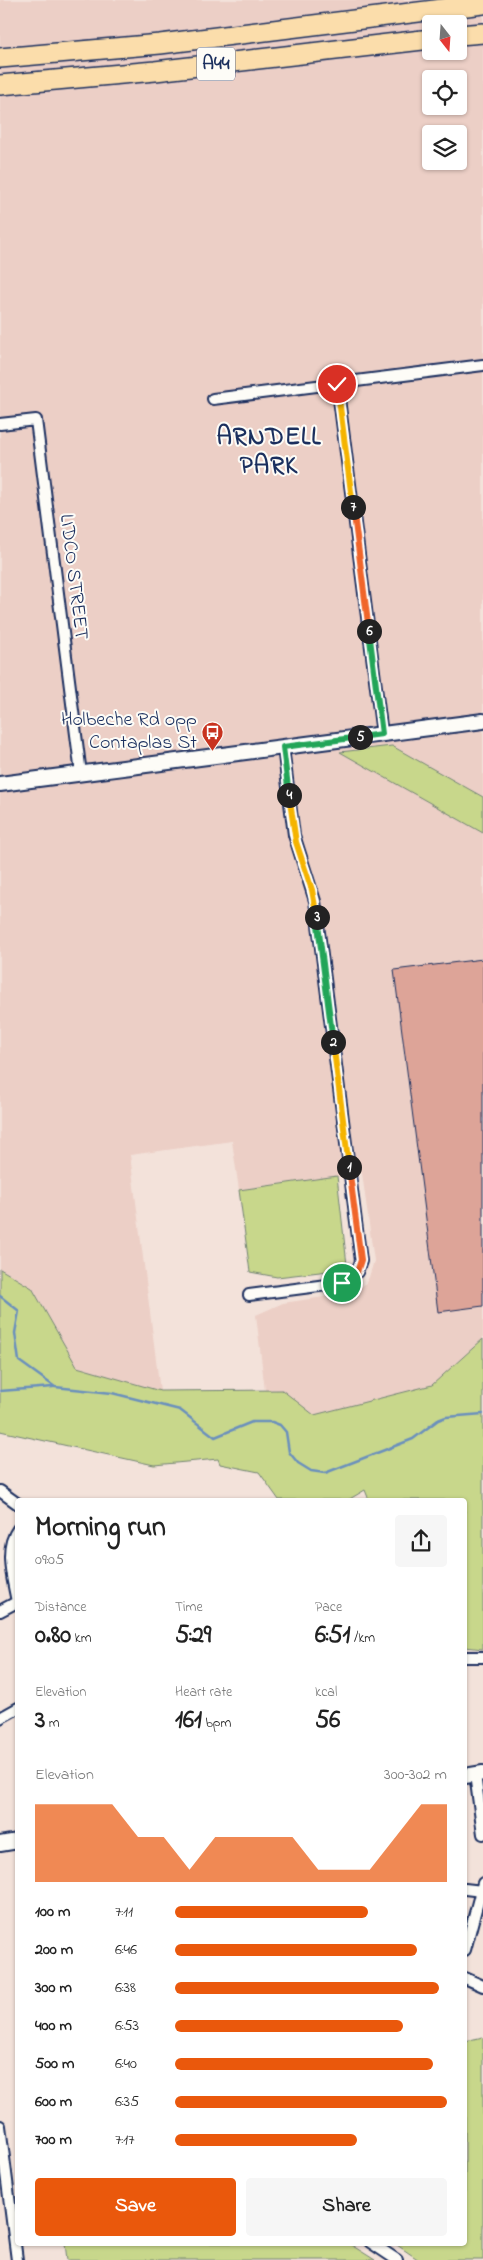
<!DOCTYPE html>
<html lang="en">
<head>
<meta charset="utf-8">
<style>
  :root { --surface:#fff; --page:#f6f6f6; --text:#222; --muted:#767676; --accent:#ea580c }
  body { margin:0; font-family:"Indie Flower",sans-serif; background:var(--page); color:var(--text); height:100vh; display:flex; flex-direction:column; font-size:19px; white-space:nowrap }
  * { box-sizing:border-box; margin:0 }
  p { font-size:16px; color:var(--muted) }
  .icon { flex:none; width:28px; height:28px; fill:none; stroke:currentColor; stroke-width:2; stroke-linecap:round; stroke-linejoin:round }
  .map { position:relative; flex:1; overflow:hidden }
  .sheet { position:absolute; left:15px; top:1498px; width:452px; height:748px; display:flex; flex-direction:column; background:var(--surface); border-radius:5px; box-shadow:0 1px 4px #0004 }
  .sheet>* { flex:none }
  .needle { width:32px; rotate:163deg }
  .controls { position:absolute; left:422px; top:15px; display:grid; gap:10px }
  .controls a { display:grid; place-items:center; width:45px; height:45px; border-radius:5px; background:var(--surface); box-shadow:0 1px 4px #0004; font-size:25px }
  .pin { position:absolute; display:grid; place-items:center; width:42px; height:42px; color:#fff; margin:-21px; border:2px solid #fff; border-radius:50%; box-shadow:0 1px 5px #0007 }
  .km { position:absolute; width:25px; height:25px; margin:-12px; border-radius:50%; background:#222; color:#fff; font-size:14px; line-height:25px; text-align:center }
  .round { display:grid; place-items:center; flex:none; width:52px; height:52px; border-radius:5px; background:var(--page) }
  .head { display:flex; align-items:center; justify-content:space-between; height:85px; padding:0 20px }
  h1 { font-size:28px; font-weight:700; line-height:38px }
  .figures { display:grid; grid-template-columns:repeat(3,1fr); gap:8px; height:85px; padding:5px 20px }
  .figures div { display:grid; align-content:center }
  .figures b { font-size:25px; font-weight:700 }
  .figures small { font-size:14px; font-weight:400 }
  .figures p { font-size:14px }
  .chart { height:140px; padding:10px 20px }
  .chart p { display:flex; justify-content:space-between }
  .chart svg { width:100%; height:90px; margin-top:5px; fill:var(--accent); opacity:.7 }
  .cta { display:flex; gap:10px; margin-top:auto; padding:10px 20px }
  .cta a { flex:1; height:58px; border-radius:5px; background:var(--accent); color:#fff; font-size:20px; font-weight:700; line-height:58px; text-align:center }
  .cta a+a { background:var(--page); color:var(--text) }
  ul { padding:0 20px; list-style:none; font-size:16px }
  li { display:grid; grid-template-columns:80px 60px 1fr; align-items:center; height:38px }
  li i { height:12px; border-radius:6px; background:var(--accent) }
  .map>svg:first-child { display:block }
  .built { fill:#eccfc6; fill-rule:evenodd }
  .green { fill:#c8d78b; stroke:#728374 }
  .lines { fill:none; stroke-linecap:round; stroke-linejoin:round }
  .stream { stroke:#6b90bd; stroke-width:2.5 }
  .building { fill:#dda498; stroke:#1b2f5e }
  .street-casing { stroke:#1b2f5e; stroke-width:14 }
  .secondary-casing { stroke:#1b2f5e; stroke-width:18 }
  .highway-casing { stroke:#1b2f5e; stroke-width:22 }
  .street { stroke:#fdfcf7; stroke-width:10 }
  .secondary { stroke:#fdfcf7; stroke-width:14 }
  .highway { stroke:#fbddab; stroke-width:19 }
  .split-1-casing { stroke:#fff; stroke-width:10 }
  .split-2-casing { stroke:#fff; stroke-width:10 }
  .split-3-casing { stroke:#fff; stroke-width:10 }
  .split-4-casing { stroke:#fff; stroke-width:10 }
  .split-5-casing { stroke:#fff; stroke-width:10 }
  .split-6-casing { stroke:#fff; stroke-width:10 }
  .split-7-casing { stroke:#fff; stroke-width:10 }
  .split-8-casing { stroke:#fff; stroke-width:10 }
  .split-1 { stroke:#f0652b; stroke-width:6 }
  .split-2 { stroke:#f5b400; stroke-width:6 }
  .split-3 { stroke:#22a559; stroke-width:6 }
  .split-4 { stroke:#f5b400; stroke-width:6 }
  .split-5 { stroke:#22a559; stroke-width:6 }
  .split-6 { stroke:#22a559; stroke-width:6 }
  .split-7 { stroke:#f0652b; stroke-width:6 }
  .split-8 { stroke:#f5b400; stroke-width:6 }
  .labels { text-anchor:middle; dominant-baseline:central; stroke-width:4; stroke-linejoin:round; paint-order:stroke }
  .shield { fill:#fdfcf7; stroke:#5f6c8c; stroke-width:1 }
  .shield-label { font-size:19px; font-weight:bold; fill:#1b2f5e }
  .street-label { font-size:20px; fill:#1b2f5e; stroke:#fdfcf7 }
  .poi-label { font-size:20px; fill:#1b2f5e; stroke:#fdfcf7; text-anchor:end }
  .district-label { font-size:25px; font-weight:bold; letter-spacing:1px; fill:#1b2f5e; stroke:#fdfcf7 }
</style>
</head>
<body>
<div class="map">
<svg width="483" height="2260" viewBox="0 0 483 2260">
  <rect width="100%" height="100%" fill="#f3e2da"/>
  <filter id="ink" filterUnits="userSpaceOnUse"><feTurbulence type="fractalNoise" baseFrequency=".02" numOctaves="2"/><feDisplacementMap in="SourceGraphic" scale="10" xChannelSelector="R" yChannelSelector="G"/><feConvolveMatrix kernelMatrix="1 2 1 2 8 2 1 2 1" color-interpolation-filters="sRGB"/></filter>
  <g filter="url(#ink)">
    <path class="built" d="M0,0H483V797L392,746L341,752L483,833V1339L432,1385L314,1415L282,1390L265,1391L256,1315L283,1303L351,1293L365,1284L369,1277L374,1261L362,1173L239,1190L232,1141L130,1155L160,1391L77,1367L32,1288L0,1269ZM431,24H459V51H431ZM431,79H459V106H431ZM431,134H459V161H431Z"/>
    <g class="green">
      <polygon points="392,746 483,797 483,833 340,752"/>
      <polygon points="337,1176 347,1265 337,1270 277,1277 250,1272 239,1190"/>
      <polygon points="0,1269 32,1288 77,1367 160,1391 282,1390 314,1415 432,1385 483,1339 483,1649 465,1647 465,1500 369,1500 365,1490 348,1500 279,1500 259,1472 220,1464 218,1459 154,1465 0,1431"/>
      <polygon points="483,2037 483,2260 419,2260 394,2243 465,2242 465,2041"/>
      <polygon points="65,2243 348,2243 375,2260 67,2260"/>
    </g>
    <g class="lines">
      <g class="stream">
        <polyline points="0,1296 19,1311 15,1333 19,1361 55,1387 112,1393 180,1410 215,1437 252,1422 272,1422 280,1425 286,1432 289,1452 298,1463 311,1471 325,1473 413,1439 438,1420 446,1417 483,1414"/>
        <polyline points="0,1391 53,1387"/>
      </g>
    </g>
    <polygon class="building" points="483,959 483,1306 438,1312 394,970"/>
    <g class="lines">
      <defs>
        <g id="street">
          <polyline points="337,383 382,734"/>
          <polyline points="213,399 483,365"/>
          <polyline points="0,424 36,420 81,774"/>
          <polyline points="249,1295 342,1283 357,1272 361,1261 315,901 294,835 283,747"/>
          <polyline points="0,1491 18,1504"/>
          <path d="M0,1611L17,1602C13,1579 3,1549 18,1529"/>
          <polyline points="465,1657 483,1657"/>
          <polyline points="0,1718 18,1708"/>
          <polyline points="475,1774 483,1834"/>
          <polyline points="465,1889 482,1891"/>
          <polyline points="465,1950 483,1883"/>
          <polyline points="465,1978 483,1986"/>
          <polyline points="0,2126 17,2260"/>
          <polyline points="370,2242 397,2260"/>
        </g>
        <g id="secondary">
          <polyline points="0,784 483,721"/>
          <polyline points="465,1776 483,1773"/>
          <polyline points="0,1844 18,1841"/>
        </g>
        <g id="highway">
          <polyline points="459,35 483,33"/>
          <polyline points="0,58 160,44 483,4"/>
          <polyline points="0,85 155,71 431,39"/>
        </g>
      </defs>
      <use href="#street" class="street-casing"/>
      <use href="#secondary" class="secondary-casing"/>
      <use href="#highway" class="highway-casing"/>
      <use href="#street" class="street"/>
      <use href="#secondary" class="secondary"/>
      <use href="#highway" class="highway"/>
    </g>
  </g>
  <g class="lines" filter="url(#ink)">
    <defs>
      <polyline id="split-1" points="342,1283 357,1272 361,1260 349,1167"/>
      <polyline id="split-2" points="333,1042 349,1167"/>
      <polyline id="split-3" points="317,917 333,1042"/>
      <polyline id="split-4" points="289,795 296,842 312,890 317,917"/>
      <polyline id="split-5" points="289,795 283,747 360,737"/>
      <polyline id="split-6" points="360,737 382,734 369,631"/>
      <polyline id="split-7" points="353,507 369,631"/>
      <polyline id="split-8" points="337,384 353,507"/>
    </defs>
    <use href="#split-1" class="split-1-casing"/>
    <use href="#split-2" class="split-2-casing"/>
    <use href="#split-3" class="split-3-casing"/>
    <use href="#split-4" class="split-4-casing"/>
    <use href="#split-5" class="split-5-casing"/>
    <use href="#split-6" class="split-6-casing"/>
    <use href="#split-7" class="split-7-casing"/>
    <use href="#split-8" class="split-8-casing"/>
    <use href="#split-1" class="split-1"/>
    <use href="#split-2" class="split-2"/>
    <use href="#split-3" class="split-3"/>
    <use href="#split-4" class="split-4"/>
    <use href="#split-5" class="split-5"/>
    <use href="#split-6" class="split-6"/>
    <use href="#split-7" class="split-7"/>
    <use href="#split-8" class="split-8"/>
  </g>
  <defs>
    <symbol id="bus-pin" viewBox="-11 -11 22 30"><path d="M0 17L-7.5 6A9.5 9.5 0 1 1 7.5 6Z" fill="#c8321e" stroke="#fdfcf7"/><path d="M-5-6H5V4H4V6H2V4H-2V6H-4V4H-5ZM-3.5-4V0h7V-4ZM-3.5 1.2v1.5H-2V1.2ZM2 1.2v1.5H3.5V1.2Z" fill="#fff"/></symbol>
  </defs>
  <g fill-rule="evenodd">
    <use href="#bus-pin" x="200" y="720" width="25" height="34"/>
  </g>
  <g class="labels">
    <rect class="shield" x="197" y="47.5" width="38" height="33" rx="4"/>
    <g class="shield-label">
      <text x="216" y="64">A44</text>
    </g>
    <g class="street-label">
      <text transform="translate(73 577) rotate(83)">LIDCO STREET</text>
    </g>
    <g class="poi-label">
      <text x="197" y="720">Holbeche Rd opp<tspan x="197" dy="23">Contaplas St</tspan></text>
    </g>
    <g class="district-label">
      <text x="269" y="438">ARNDELL<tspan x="269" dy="29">PARK</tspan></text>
    </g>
  </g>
</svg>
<div class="controls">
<a><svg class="needle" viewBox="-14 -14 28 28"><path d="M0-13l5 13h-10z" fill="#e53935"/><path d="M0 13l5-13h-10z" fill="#767676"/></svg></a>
<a><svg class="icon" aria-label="locate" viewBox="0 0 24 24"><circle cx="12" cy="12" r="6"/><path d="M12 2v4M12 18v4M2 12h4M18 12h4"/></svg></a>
<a><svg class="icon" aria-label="layers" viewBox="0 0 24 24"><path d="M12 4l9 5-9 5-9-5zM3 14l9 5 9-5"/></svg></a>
</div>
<div class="pin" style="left:342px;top:1283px;background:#1e9e55"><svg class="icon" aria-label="arrive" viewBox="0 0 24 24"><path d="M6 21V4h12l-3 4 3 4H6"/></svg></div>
<div class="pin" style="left:337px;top:384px;background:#d93025"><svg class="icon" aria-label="check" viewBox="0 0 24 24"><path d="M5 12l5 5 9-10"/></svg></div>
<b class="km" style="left:349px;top:1167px">1</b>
<b class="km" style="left:333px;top:1042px">2</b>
<b class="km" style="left:317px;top:917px">3</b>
<b class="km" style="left:289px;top:795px">4</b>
<b class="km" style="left:360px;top:737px">5</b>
<b class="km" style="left:369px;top:631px">6</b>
<b class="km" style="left:353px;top:507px">7</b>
<section class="sheet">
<div class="head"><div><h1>Morning run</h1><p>09:05</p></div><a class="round"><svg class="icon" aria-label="share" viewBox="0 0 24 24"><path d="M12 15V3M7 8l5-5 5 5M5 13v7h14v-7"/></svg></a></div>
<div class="figures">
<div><p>Distance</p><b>0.80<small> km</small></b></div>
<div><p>Time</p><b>5:29</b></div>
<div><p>Pace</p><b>6:51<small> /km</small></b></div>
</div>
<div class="figures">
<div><p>Elevation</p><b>3<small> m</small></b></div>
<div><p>Heart rate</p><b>161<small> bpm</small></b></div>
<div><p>kcal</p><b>56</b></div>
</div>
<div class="chart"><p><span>Elevation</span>300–302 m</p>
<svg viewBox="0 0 160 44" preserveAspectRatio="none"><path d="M0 44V6L10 6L20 6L30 6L40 22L50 22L60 38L70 22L80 22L90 22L100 22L110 38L120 38L130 38L140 22L150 6L160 6V44z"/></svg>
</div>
<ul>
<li><b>100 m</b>7:11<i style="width:71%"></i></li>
<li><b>200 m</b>6:46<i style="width:89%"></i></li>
<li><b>300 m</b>6:38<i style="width:97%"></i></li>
<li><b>400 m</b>6:53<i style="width:84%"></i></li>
<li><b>500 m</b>6:40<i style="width:95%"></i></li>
<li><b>600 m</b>6:35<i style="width:100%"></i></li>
<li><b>700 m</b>7:17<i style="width:67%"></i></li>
</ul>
<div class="cta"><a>Save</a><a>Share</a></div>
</section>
</div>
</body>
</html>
